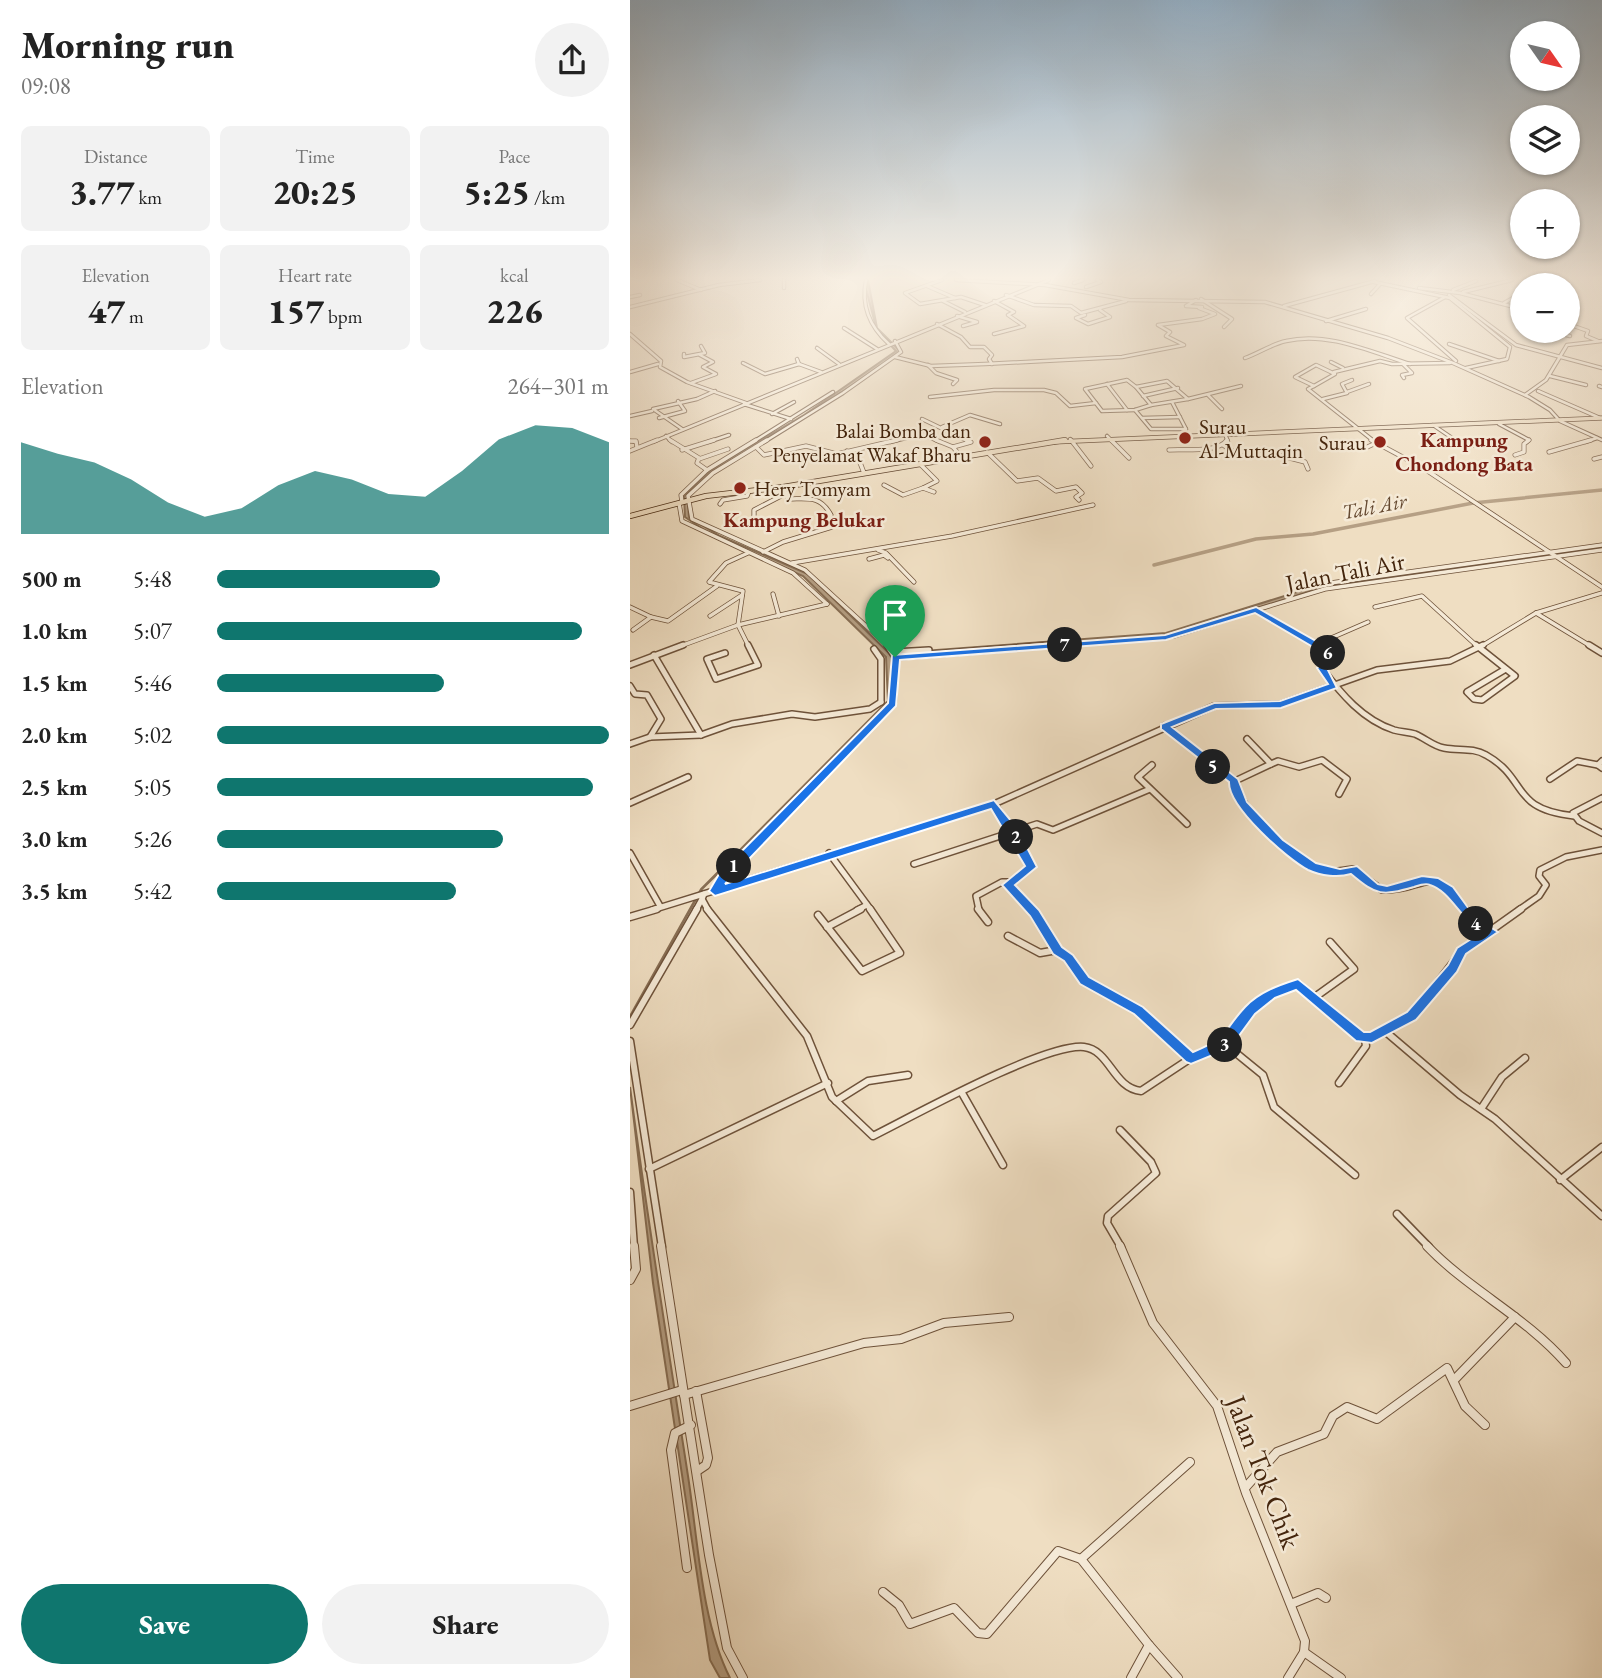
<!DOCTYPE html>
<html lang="en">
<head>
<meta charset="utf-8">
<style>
  :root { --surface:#fff; --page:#f2f2f2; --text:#222; --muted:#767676; --accent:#0f766e }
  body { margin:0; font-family:"EB Garamond",serif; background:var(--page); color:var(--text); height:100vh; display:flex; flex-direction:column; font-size:26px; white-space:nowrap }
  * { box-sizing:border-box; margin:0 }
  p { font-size:23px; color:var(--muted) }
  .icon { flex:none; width:38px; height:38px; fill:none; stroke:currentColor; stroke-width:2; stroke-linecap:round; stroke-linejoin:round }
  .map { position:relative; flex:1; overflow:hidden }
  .side { display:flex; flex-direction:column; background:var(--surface); width:630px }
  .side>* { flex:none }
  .needle { width:46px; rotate:124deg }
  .buttons { position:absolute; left:880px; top:21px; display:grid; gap:14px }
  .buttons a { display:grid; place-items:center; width:70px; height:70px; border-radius:50%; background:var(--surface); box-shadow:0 2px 5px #0004; font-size:35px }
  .pin { position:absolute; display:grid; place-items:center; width:60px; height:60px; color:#fff; margin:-72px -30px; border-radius:50% 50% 50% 0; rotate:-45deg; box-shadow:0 0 7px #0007 }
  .pin .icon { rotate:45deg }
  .km { position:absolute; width:35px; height:35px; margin:-18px; border-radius:50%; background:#222; color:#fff; font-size:19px; line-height:35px; text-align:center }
  .round { display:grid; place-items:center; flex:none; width:74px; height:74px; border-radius:37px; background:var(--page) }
  .head { display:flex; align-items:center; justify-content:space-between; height:119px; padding:0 21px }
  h1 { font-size:38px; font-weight:800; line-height:52px }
  .stats { display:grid; grid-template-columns:repeat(3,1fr); gap:10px; height:119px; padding:7px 21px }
  .stats div { display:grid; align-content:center; border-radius:10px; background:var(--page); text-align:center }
  .stats b { font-size:35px; font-weight:800 }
  .stats small { font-size:19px; font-weight:400 }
  .stats p { font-size:19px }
  .chart { height:196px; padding:14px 21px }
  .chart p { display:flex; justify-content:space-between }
  .chart svg { width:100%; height:126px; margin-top:7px; fill:var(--accent); opacity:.7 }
  .action { display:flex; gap:14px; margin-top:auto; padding:14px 21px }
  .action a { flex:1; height:80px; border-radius:42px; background:var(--accent); color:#fff; font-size:28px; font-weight:800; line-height:80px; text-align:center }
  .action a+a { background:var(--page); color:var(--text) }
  ul { padding:0 21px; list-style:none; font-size:23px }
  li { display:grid; grid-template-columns:112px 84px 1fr; align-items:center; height:52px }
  li i { height:18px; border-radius:9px; background:var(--accent) }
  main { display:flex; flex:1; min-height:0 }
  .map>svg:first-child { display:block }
  .water { fill:#b59f84; stroke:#876e54; stroke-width:2 }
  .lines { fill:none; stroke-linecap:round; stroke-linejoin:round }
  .canal { stroke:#b59f84; stroke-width:3.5 }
  .minor-far4-casing { stroke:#6e523a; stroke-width:4.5 }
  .minor-far3-casing { stroke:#6e523a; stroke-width:5 }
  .minor-far2-casing { stroke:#6e523a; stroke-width:8 }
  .minor-far1-casing { stroke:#6e523a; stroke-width:9 }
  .minor-casing { stroke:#6e523a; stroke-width:10 }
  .major-far1-casing { stroke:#43240c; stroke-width:5 }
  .major-casing { stroke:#43240c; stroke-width:6 }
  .minor-far4 { stroke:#f5ead7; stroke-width:2.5 }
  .minor-far3 { stroke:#f5ead7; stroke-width:3.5 }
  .minor-far2 { stroke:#f5ead7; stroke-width:5 }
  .minor-far1 { stroke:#f5ead7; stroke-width:6 }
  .minor { stroke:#f5ead7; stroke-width:8 }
  .major-far1 { stroke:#efdec2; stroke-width:3.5 }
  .major { stroke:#efdec2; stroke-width:4.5 }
  .route { fill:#1a73e8; stroke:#fff; stroke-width:2; fill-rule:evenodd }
  .poi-dot { fill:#8f2418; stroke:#f5ead7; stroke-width:2.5 }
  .labels { text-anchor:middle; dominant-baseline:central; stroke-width:5; stroke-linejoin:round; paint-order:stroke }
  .far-poi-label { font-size:21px; fill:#43240c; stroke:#f5ead7; text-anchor:start }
  .far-neighbourhood-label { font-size:21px; font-weight:bold; fill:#7a1f14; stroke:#f5ead7 }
  .far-water-label { font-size:21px; font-style:italic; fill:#654930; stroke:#f5ead7 }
  .street-label { font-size:24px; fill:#43240c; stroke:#f5ead7 }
  .near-street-label { font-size:28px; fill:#43240c; stroke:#f5ead7 }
</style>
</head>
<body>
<main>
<section class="side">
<div class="head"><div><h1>Morning run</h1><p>09:08</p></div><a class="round"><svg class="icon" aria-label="share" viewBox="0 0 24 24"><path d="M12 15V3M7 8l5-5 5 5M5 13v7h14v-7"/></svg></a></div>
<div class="stats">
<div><p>Distance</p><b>3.77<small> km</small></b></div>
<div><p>Time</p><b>20:25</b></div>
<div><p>Pace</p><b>5:25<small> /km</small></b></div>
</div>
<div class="stats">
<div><p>Elevation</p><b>47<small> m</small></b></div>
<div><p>Heart rate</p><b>157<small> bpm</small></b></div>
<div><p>kcal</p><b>226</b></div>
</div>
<div class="chart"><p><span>Elevation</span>264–301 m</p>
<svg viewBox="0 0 160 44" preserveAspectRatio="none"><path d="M0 44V12L10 16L20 19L30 25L40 33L50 38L60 35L70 27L80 22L90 25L100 30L110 31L120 22L130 11L140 6L150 7L160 12V44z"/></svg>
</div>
<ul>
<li><b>500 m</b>5:48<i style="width:57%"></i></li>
<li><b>1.0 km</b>5:07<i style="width:93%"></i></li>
<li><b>1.5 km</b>5:46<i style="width:58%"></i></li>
<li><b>2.0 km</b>5:02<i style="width:100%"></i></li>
<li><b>2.5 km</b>5:05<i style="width:96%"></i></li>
<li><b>3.0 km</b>5:26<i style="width:73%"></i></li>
<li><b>3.5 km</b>5:42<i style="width:61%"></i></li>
</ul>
<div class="action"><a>Save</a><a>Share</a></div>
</section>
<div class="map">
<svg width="972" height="1678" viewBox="0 0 972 1678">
  <rect width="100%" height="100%" fill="#efdec2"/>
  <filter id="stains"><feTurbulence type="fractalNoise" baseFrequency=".00286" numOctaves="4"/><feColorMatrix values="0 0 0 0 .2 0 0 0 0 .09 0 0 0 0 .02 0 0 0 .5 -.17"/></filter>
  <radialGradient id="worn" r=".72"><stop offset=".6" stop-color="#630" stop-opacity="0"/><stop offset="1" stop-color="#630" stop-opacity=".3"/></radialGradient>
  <g class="water">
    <polygon points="238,280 247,328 270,351 241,373 140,438 80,472 57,495 59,517 90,536 178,574 262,656 264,701 72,889 0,1016 71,889 258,701 256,657 173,576 86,538 55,517 54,496 78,471 174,415 266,351 247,331 236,289"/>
    <polygon points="972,547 690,588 543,635 266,653 536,633 680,588"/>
    <path d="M0,1087C17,1217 38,1346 58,1476C68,1540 71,1621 100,1678H90L80,1660L23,1283Z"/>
  </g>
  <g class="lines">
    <polyline class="canal" points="524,565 626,539 683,534 843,503 972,490"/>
    <defs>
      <g id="minor-far4">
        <polyline points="47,280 71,290"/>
        <polyline points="154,280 154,288"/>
        <path d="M236,280C231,305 240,327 259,344"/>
        <polyline points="312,280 275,293 290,304 331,297 355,305"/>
        <polyline points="326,280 415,285 499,300 635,302 758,338 823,363 899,397 920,410 930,421 972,440"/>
        <polyline points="744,282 820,298 880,347 877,359 836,368"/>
        <polyline points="444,283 453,280"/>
        <polyline points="297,286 325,298"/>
        <polyline points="456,287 471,282 467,280"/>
        <polyline points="789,288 830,293 892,309"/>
        <polyline points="823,290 846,281"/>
        <polyline points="833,292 882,280"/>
        <polyline points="741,294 751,283"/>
        <polyline points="376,295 404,305 441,306 451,313 496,301"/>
        <polyline points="819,295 886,345 972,368"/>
        <polyline points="0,297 10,295"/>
        <polyline points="815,297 777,318 826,361"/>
        <polyline points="571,299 602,319 594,327"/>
        <polyline points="566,300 556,306 572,307"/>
        <polyline points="313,301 335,312"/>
        <polyline points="364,301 384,312 378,315 394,326 364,334"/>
        <polyline points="874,303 892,293"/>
        <polyline points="654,306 745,281"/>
        <polyline points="0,307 89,285 130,280"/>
        <polyline points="455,315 446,318 458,324 480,317 470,310"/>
        <polyline points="327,316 347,322 333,326"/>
        <polyline points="696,321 736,309"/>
        <polyline points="307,324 331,337 340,347 354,347 362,355 359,359 362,364"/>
        <polyline points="938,324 958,331 956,336 968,341"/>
        <polyline points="214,328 247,349"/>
        <polyline points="920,331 940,336"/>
        <polyline points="0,334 31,361 30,367 57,382 116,403"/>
        <polyline points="819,344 869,361"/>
        <polyline points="187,348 209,364"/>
        <polyline points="54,354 54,357 75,353 71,346"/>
        <polyline points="265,357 301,366 355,364 492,357 554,345 536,336 540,332 528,325 572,319 585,314 569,308"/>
        <path d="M615,358C629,353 642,344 656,341C697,331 741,352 780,364"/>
        <polyline points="167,359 169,364 191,372"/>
        <polyline points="701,362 713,368"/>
        <polyline points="113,363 135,374 169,364"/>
        <polyline points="773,364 782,373 772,375 774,378"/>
        <polyline points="298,365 306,373 327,380 323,384"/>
        <polygon points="686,365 705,374 684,386 665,377"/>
        <polyline points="0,372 28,364"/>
        <polyline points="704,372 750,361 762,364 820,363"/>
        <polyline points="920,376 956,385"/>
        <polygon points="537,381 558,399 521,405 506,387"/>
        <polyline points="61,383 86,374 73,367 83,362 70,355"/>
        <polyline points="477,384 497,410"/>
        <polyline points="684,386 678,389 745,442"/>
        <polyline points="969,386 972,387"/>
        <polyline points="506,387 497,380 455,389 472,411 505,410 521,405"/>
        <polyline points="908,391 970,418"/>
        <polyline points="717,392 739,384"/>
        <polyline points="578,395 592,409"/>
        <polyline points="895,395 916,380 937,345 972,341"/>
        <polyline points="513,396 548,388"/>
        <polyline points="300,397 364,390 414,390 426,393 440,406 466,403"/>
        <polyline points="558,399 611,386"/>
        <polyline points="693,399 717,393 712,384 722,380"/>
        <polyline points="542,402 556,429"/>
        <polyline points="114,404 161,419"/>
        <polyline points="505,410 521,429 556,429"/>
        <polyline points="142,414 164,402"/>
        <polyline points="0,416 22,411"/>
        <polyline points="29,418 55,411 48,401"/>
        <polyline points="512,418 550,417"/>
        <polyline points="292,419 340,442"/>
        <polyline points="869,424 899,440 897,442"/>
        <polyline points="803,425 828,442"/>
        <polyline points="312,427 340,415 370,424"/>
        <polyline points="52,429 23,409 67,399 85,391"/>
        <polyline points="594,431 598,442"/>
        <polyline points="36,436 42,442"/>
        <polyline points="477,436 483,442"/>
        <polyline points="440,439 442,442"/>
        <polyline points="0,441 6,442"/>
        <polyline points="23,442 419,280"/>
        <polyline points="78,442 99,435"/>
        <polyline points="123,442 203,392"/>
        <polyline points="134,442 213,393 271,352 265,341"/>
        <polyline points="260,442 292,434 310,442"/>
        <polyline points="955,442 967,438"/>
      </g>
      <g id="minor-far3">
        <polyline points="40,440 69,458 67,463 77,470"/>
        <polyline points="137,440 83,473 58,496 62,519 175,570 259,647"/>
        <polyline points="306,440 323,447 331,457"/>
        <polyline points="441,440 461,466"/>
        <polyline points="481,440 499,458"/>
        <polyline points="741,440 793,468 972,587"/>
        <polyline points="825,440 836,447 855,442"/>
        <polyline points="0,441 6,441 7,447"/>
        <polyline points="593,445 611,456 644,454 675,462 678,469"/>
        <polyline points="126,447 134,455 176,446 207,454 267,440"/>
        <polyline points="323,447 341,442 336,440"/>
        <polyline points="733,449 746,443"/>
        <polyline points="52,450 84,440"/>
        <path d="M539,450C556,449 588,453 597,440"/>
        <polyline points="0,451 27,440"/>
        <polyline points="217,451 229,460 234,473"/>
        <polyline points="357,452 387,481 408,478 426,491 446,487 452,493 446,497 449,500"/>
        <polyline points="919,452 961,440"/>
        <polyline points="885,455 894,452 894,444 899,440"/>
        <polyline points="69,459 98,449"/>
        <polyline points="964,459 972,457"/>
        <polyline points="290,464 307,481 293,488 304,492"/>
        <polyline points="254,485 273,495 293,488"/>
        <path d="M153,487L158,499C178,499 190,495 201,515L196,519L200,525"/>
        <polyline points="52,502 51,495 77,470 126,440"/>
        <polyline points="49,503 52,521 163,573 197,604"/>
        <polyline points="90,504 93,500 117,496 119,491"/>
        <polyline points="133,524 124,518 124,510 155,494"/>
        <polyline points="248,550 256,553 284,582"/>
        <polyline points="133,552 153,542 202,527"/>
        <polyline points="118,553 96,563 79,582 113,591 108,625 119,647"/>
        <polyline points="239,559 254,555 258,558"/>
        <polyline points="162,563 322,536 463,505"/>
        <polyline points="686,585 972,545"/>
        <polyline points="143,594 149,616"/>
        <polyline points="0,607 21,617"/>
        <polyline points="745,607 792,596 848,647"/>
        <polyline points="906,613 962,647"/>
        <polyline points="80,616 112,595"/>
        <polyline points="3,630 21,617 38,621 87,586"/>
        <polyline points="685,645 738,622"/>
        <polyline points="48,647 108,625 197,604"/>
        <polyline points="396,647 544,636 626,610"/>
        <polyline points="689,647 626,610 695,589 972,550"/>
        <polyline points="850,647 906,613 972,593"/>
      </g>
      <g id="minor-far2">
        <path d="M686,645L703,660L692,668C711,694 733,720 764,730C771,732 778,732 785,734C795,738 803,746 814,748C828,751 843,747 856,755C899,779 879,809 944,816"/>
        <polyline points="846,645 885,676 852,700 844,699 837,692 874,670"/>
        <polyline points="959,645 972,653"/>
        <polyline points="244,649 251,659 251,702"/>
        <polyline points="264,652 299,650"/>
        <polyline points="95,653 77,659 86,679 128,665 118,645"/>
        <polyline points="24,655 71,735"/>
        <polyline points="265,657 419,645"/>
        <polyline points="0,665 53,645"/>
        <polyline points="0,686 5,694 17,695 31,719 20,737"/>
        <polyline points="534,726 605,781 641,764 617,739"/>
        <polyline points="0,744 20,737 71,735 102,724 162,714 185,717 240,709 251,702"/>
        <polyline points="972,761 968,765 972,768"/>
        <polyline points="641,764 648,761 669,767 692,760 717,779 709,794"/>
        <polyline points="522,765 508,777 557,824"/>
        <polyline points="920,779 947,761 968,765"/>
        <path d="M605,781C611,811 657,856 685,868C697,873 711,871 723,869L752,890C797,892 795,860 836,910"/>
        <polyline points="972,798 943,813 949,821 972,833"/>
        <polyline points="0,803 58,777"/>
        <polyline points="364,804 383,831 401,867 378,885 402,910"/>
        <polyline points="0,853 30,906"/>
        <polyline points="199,853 241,910"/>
        <polyline points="284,864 407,824 423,830 520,789"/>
        <polyline points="85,891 93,877 263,704 265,657 257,645"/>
        <polyline points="74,894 72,899 78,910"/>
        <polyline points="22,910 364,804 584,706 651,704 747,670 820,661 853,645"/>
        <polyline points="66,910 72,899"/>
        <polyline points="227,910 237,905"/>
        <polyline points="349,910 346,896 372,882 379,882"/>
        <polyline points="889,910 909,896 916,885 909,876 910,870 936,857 972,850"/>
      </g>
      <g id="minor-far1">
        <path d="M77,909L177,1036L202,1097L243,1136C283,1116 415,1043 454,1047C480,1050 483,1088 511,1091L561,1058L595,1044L620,1010L641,995L668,984L730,1037L742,1038L782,1016L832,951L891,909"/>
        <polyline points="348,909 358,922"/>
        <polyline points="400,909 427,950 438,958 455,981 508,1010 561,1058"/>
        <polyline points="834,909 861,932"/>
        <polyline points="188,915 232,971 270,953 240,909"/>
        <polyline points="0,917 27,909"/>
        <polyline points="197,927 231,909"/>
        <polyline points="378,936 410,953 427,950"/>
        <polyline points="685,997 724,969 700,942"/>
        <polyline points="0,1025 67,909"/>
        <polyline points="756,1032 830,1095 865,1119 972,1216"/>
        <polyline points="0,1041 32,1247"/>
        <polyline points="595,1044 633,1075 644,1107 725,1175"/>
        <polyline points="709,1083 736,1046 735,1039"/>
        <polyline points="332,1093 373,1165"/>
        <polyline points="206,1101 238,1081 278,1075"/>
        <polyline points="851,1109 872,1077 895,1058"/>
        <polyline points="490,1130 521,1162 526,1173 478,1216 477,1223 491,1247"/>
        <polyline points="19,1169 198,1083"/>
        <polyline points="930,1180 972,1147"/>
        <polyline points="0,1192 4,1247"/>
        <polyline points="767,1214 799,1247"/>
      </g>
      <g id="minor">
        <polyline points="31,1246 79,1555 97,1648 113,1678"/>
        <polyline points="490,1246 523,1323 587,1406 616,1493 675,1641 674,1652 658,1678"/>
        <path d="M797,1246C839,1290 896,1317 936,1363"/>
        <polyline points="0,1280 6,1269 4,1246"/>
        <polyline points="825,1379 885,1317"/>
        <polyline points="66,1391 78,1458 76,1465 67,1471"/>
        <polyline points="54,1395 234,1343 271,1339 314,1323 379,1317"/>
        <polyline points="0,1406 52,1390"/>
        <polyline points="615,1488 647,1452 694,1434 703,1416 717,1407 747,1419 817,1368 835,1406 855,1425"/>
        <polyline points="451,1559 560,1462"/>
        <polyline points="57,1568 41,1450 45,1433 61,1425"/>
        <polyline points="253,1592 269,1605 280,1624 324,1608 348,1633 357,1634 428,1551 451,1559 519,1645"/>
        <polyline points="661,1604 688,1593 696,1598"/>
        <polyline points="674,1652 711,1678"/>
        <polyline points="501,1678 519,1645 548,1678"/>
      </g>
      <polyline id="major-far1" points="424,442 972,418"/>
      <polyline id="major" points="0,516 76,496 153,487 435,440"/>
    </defs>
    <use href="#minor-far4" class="minor-far4-casing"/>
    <use href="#minor-far3" class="minor-far3-casing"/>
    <use href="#minor-far2" class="minor-far2-casing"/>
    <use href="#minor-far1" class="minor-far1-casing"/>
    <use href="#minor" class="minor-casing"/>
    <use href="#major-far1" class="major-far1-casing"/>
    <use href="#major" class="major-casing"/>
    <use href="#minor-far4" class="minor-far4"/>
    <use href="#minor-far3" class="minor-far3"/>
    <use href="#minor-far2" class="minor-far2"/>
    <use href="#minor-far1" class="minor-far1"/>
    <use href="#minor" class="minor"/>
    <use href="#major-far1" class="major-far1"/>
    <use href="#major" class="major"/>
  </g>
  <linearGradient id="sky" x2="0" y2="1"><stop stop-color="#93acc0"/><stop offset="0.54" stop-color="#f8f0e4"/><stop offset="1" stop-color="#f8f0e4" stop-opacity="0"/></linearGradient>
  <rect width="972" height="515" fill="url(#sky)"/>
  <path class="route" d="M626,607L700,649L707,660L697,668L707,688L651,708L586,709L542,727L608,779L617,802L653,840L686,863L710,869L727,866L748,884L757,886L792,876L808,878L823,887L845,917L868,932L836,954L827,972L786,1020L742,1043L726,1041L666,990L645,998L625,1014L600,1048L561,1064L556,1062L504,1014L450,984L434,961L423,954L400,916L372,885L395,866L361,809L85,896L79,891L89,874L258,703L262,655L535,635ZM625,613L693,653L697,660L687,668L698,684L650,701L584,703L531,724V729L599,782C598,807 657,859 678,870C691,876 708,878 721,874C747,896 752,896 784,887C790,885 795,883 800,885C820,891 831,920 852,932L827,948L818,965L777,1012L740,1032H734L668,979C649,985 629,992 615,1007C591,1033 600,1037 563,1052L513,1007L459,977L443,955L432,947L409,910L385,885L407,867L387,828L364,800L95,884L266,706L270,660L536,640Z"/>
  <g class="poi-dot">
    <circle cx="555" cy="438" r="7"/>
    <circle cx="355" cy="442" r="7"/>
    <circle cx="750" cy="442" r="7"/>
    <circle cx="110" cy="488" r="7"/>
  </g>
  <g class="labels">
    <g class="far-poi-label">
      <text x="569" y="426">Surau<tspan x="569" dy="24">Al-Muttaqin</tspan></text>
      <text x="341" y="430" text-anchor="end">Balai Bomba dan<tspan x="341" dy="24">Penyelamat Wakaf Bharu</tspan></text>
      <text x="736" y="442" text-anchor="end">Surau</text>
      <text x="124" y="488">Hery Tomyam</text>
    </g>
    <g class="far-neighbourhood-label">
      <text x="834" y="439">Kampung<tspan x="834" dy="24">Chondong Bata</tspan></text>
      <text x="174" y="519">Kampung Belukar</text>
    </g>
    <g class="far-water-label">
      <text transform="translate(744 506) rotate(-11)">Tali Air</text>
    </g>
    <g class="street-label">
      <text transform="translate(715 572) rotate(-11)">Jalan Tali Air</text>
    </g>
    <g class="near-street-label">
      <text transform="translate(634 1472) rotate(69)">Jalan Tok Chik</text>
    </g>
  </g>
  <rect width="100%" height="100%" filter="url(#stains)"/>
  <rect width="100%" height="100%" fill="url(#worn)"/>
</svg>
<div class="buttons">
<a><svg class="needle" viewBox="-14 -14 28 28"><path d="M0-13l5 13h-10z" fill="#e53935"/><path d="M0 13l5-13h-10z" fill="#767676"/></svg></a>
<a><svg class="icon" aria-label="layers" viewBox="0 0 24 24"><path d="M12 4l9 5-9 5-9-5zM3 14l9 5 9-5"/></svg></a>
<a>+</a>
<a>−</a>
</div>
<div class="pin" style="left:265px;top:657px;background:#1e9e55"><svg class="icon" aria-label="arrive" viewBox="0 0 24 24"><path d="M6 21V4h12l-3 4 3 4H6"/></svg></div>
<b class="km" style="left:104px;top:866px">1</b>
<b class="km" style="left:386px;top:837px">2</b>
<b class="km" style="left:595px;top:1045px">3</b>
<b class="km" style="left:846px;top:924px">4</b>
<b class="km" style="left:583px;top:767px">5</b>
<b class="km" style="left:698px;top:653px">6</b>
<b class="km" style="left:435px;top:645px">7</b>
</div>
</main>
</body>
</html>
